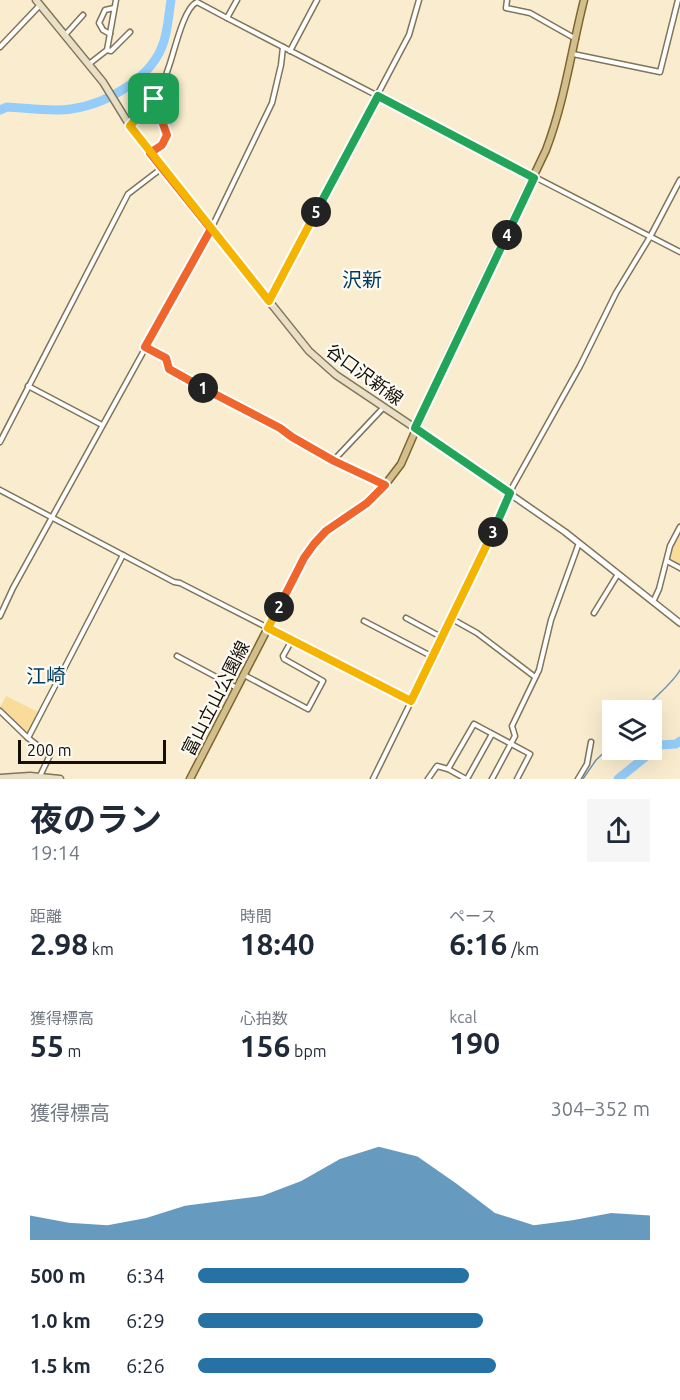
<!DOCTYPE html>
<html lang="ja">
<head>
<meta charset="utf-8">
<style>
  :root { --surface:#fff; --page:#f6f6f7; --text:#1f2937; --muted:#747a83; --accent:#2672a5 }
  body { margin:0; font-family:Ubuntu,"Noto Sans JP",sans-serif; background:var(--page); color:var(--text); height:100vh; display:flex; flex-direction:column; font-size:22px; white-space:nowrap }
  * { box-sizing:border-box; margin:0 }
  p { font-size:20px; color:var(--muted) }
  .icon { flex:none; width:33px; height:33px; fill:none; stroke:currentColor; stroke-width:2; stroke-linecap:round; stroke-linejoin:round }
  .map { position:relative; height:779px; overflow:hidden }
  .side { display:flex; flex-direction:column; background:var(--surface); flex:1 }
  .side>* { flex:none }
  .controls { position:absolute; left:602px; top:700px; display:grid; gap:12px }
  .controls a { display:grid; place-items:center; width:60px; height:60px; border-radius:0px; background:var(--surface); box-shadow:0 6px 24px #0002; font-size:30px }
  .scale { position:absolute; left:18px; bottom:15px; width:148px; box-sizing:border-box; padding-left:6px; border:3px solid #140f06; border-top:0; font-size:16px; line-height:21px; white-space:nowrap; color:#140f06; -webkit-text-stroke:4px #fdfbf5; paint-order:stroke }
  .pin { position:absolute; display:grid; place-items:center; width:51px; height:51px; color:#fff; margin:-26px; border-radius:12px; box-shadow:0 3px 9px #0006 }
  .km { position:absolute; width:30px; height:30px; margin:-15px; border-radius:50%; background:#222; color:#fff; font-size:16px; line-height:30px; text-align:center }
  .round { display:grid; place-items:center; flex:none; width:63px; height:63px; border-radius:0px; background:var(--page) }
  .headline { display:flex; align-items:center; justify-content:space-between; height:102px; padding:0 30px }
  h1 { font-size:33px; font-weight:700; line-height:45px }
  .stats { display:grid; grid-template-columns:repeat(3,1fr); gap:9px; height:102px; padding:6px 30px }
  .stats div { display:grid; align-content:center }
  .stats b { font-size:30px; font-weight:700 }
  .stats small { font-size:16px; font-weight:400 }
  .stats p { font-size:16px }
  .chart { height:168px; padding:12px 30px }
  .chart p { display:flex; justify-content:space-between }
  .chart svg { width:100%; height:108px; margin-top:6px; fill:var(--accent); opacity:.7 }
  ul { padding:0 30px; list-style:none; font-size:20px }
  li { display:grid; grid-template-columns:96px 72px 1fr; align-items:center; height:45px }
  li i { height:15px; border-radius:8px; background:var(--accent) }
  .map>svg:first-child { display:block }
  .green { fill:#f9dc9a }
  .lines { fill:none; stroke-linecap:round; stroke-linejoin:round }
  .stream { stroke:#6e94b1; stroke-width:1.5 }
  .river { stroke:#94cdfa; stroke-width:9 }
  .minor-casing { stroke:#807459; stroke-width:7 }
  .tertiary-casing { stroke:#807459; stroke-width:8 }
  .secondary-casing { stroke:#807459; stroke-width:9 }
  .primary-casing { stroke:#7d652d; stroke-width:9 }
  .minor { stroke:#fff; stroke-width:4 }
  .tertiary { stroke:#fff; stroke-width:5 }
  .secondary { stroke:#e9dfc6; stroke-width:6 }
  .primary { stroke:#d3bf8e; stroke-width:6 }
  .split-1-casing { stroke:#fff; stroke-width:12 }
  .split-2-casing { stroke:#fff; stroke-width:12 }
  .split-3-casing { stroke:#fff; stroke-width:12 }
  .split-4-casing { stroke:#fff; stroke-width:12 }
  .split-5-casing { stroke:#fff; stroke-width:12 }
  .split-6-casing { stroke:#fff; stroke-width:12 }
  .split-1 { stroke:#f0652b; stroke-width:8 }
  .split-2 { stroke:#f0652b; stroke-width:8 }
  .split-3 { stroke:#f5b400; stroke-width:8 }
  .split-4 { stroke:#22a559; stroke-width:8 }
  .split-5 { stroke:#22a559; stroke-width:8 }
  .split-6 { stroke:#f5b400; stroke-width:8 }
  .labels { text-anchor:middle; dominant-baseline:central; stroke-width:4.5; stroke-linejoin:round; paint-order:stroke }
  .street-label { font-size:18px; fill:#140f06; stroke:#fdfbf5 }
  .neighbourhood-label { font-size:20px; fill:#003b5d; stroke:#fdfbf5 }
</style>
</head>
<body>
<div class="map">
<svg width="680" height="779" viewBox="0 0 680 779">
  <rect width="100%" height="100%" fill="#faedcf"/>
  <g class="green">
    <polygon points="680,530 680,565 669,559 671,546"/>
    <polygon points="6,696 38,712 27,734 0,708"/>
  </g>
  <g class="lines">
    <g class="stream">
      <path d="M643,711C653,698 673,683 680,670"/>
      <polyline points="583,779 596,760 612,745"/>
    </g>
    <g class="river">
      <path d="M0,110L7,107C27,108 51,112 71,109C107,104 153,78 164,41C168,28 169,13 171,0"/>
      <polyline points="618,779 660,745 676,744 680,741"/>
    </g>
    <defs>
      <g id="minor">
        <polyline points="237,0 227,18 680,252"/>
        <polyline points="507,0 506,8 530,13 576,39"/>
        <polyline points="110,34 103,30 99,23 105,10 114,8"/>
        <polyline points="65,35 83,15"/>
        <polyline points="0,47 40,5"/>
        <polyline points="107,50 111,51 130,32"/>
        <polyline points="290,51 317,0"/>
        <polyline points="573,54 660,72 678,0"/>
        <polyline points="89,64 107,50 116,0"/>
        <path d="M154,99C160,89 165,80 168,69C174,54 183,8 197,2L227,18"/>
        <polyline points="130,126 154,99 167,135 162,145 151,153"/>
        <polyline points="269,300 409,35 419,0"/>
        <path d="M145,347L166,358L169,369L280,428C312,452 349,467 385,485"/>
        <polyline points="28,386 102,425"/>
        <polyline points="0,442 128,194 162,168"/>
        <polyline points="334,460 384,407"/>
        <polyline points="0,490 174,582 180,583 411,701"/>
        <polyline points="667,561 680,568"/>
        <polyline points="653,602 659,589 670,546 680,527"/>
        <polyline points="594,613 618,574"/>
        <polyline points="0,616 13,588 211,229 272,103 281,65 283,47"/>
        <polyline points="406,618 443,638"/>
        <polyline points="452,619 477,633 535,677"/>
        <polyline points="364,621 433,657"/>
        <polyline points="177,656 237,688"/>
        <polyline points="244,675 308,709 323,681 284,659 283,656 292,640"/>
        <polyline points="0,711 28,738 50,755 40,776"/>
        <polyline points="28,738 123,555"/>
        <polyline points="448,769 474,724 530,754 517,779"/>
        <polyline points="373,779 484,553 513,486 580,366 616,293 650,237 680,180"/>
        <polyline points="428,779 437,766 448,769 466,779"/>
        <polyline points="467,779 492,734"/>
        <polyline points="492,779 515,736 512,726 539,670 551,620 579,543"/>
        <polyline points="578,779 587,764 591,742"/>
      </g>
      <polyline id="tertiary" points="415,428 565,532 680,623"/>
      <g id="secondary">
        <polyline points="36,0 103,82 135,134 309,351 336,375 415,428"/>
        <polyline points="0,778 30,776 60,779"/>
      </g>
      <path id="primary" d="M190,779L304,558L326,531L367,503L385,485L401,464L447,358L546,150C565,100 571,51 584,0"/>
    </defs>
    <use href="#minor" class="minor-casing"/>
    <use href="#tertiary" class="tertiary-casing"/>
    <use href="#secondary" class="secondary-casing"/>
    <use href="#primary" class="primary-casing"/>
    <use href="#minor" class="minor"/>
    <use href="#tertiary" class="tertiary"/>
    <use href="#secondary" class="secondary"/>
    <use href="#primary" class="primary"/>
  </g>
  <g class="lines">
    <defs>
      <polyline id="split-1" points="154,99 167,135 162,145 150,153 211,229 145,347 166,358 169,369 203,388"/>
      <polyline id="split-2" points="203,388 280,428 292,437 334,461 385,485 367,503 326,531 314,544 304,558 279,607"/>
      <polyline id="split-3" points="279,607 268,628 411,701 493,532"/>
      <polyline id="split-4" points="493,532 510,493 415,428 507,235"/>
      <polyline id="split-5" points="316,212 378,96 534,178 507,235"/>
      <polyline id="split-6" points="154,99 130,126 269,301 316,212"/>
    </defs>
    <use href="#split-1" class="split-1-casing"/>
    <use href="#split-2" class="split-2-casing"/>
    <use href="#split-3" class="split-3-casing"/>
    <use href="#split-4" class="split-4-casing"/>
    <use href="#split-5" class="split-5-casing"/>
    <use href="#split-6" class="split-6-casing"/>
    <use href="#split-1" class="split-1"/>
    <use href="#split-2" class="split-2"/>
    <use href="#split-3" class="split-3"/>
    <use href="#split-4" class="split-4"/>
    <use href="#split-5" class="split-5"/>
    <use href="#split-6" class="split-6"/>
  </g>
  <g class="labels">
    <g class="street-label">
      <text transform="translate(365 374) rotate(36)">谷口沢新線</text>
      <text transform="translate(215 698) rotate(-63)">富山立山公園線</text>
    </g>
    <g class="neighbourhood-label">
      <text x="362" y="279">沢新</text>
      <text x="46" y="675">江崎</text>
    </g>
  </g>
</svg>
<div class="controls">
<a><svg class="icon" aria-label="layers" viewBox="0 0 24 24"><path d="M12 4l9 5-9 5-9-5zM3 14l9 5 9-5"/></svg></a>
</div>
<div class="scale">200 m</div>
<div class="pin" style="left:154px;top:99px;background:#1e9e55"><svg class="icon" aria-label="arrive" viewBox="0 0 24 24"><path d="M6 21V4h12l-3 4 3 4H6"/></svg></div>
<b class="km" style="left:203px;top:388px">1</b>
<b class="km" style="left:279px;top:607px">2</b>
<b class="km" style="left:493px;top:532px">3</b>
<b class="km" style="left:507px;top:235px">4</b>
<b class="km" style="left:316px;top:212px">5</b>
</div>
<section class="side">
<div class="headline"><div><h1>夜のラン</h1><p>19:14</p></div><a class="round"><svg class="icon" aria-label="share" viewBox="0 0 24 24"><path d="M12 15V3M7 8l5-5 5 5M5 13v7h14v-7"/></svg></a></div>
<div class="stats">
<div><p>距離</p><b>2.98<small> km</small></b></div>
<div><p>時間</p><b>18:40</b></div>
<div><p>ペース</p><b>6:16<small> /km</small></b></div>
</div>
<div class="stats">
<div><p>獲得標高</p><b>55<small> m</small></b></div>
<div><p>心拍数</p><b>156<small> bpm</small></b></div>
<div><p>kcal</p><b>190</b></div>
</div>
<div class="chart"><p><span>獲得標高</span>304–352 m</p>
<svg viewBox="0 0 160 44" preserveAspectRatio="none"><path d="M0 44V34L10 37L20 38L30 35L40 30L50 28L60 26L70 20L80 11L90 6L100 10L110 21L120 33L130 38L140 36L150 33L160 34V44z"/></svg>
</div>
<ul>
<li><b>500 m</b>6:34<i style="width:60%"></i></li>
<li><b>1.0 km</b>6:29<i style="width:63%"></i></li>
<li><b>1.5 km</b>6:26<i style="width:66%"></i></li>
</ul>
</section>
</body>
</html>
